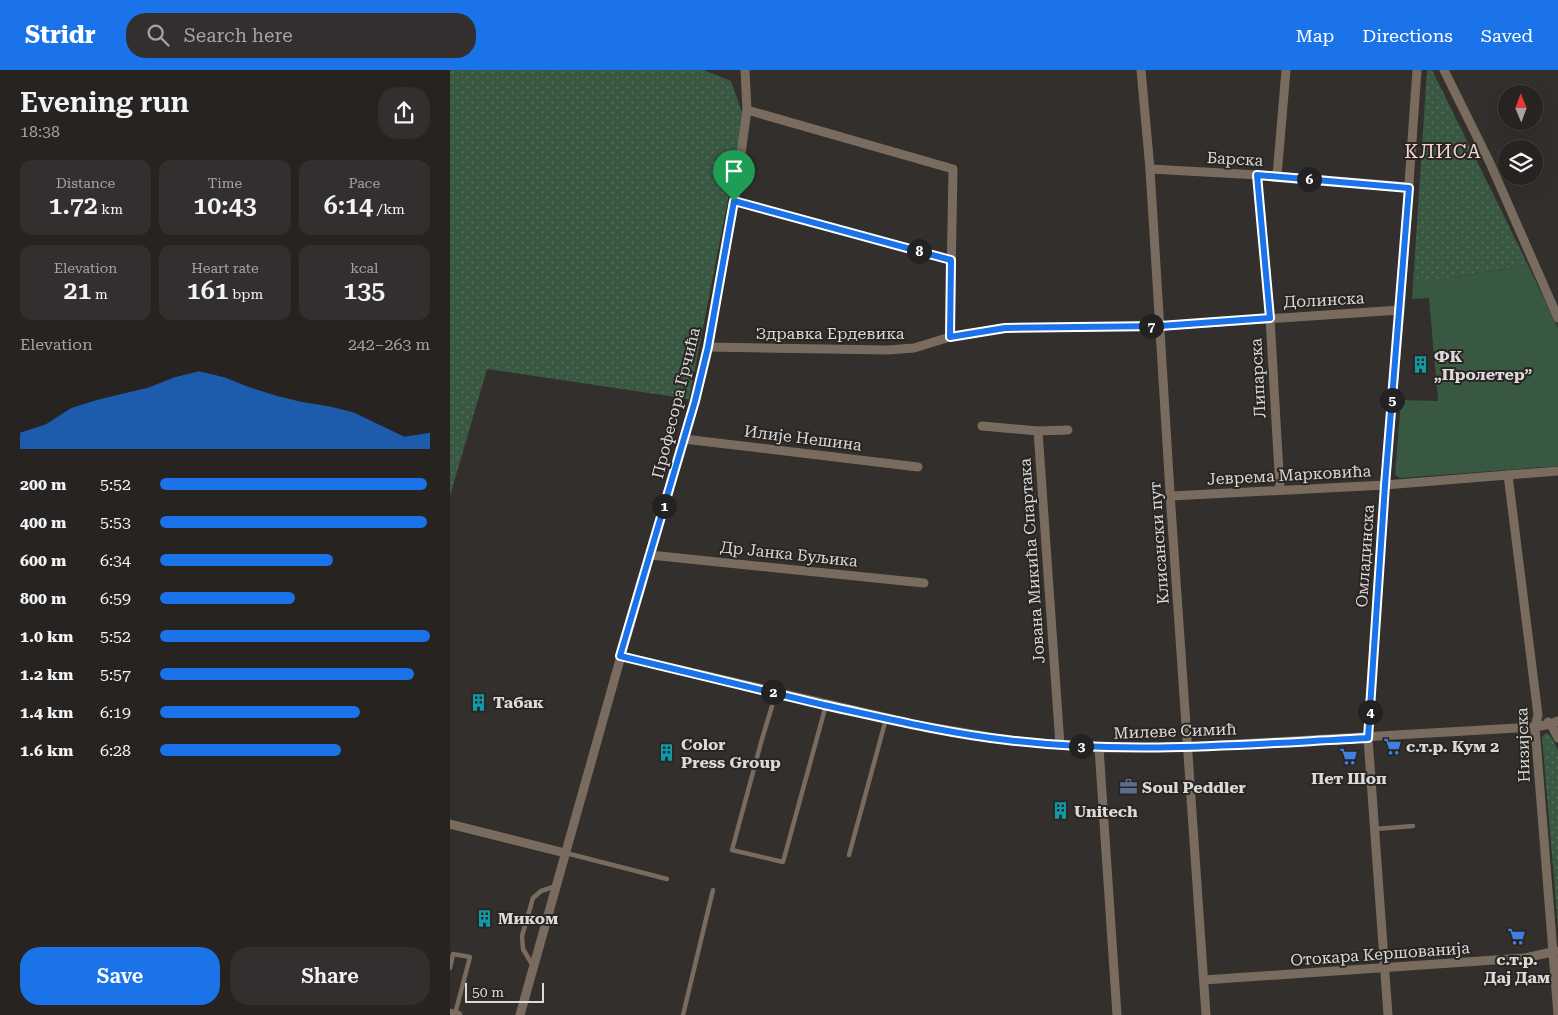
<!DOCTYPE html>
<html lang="en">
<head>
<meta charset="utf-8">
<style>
  :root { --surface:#262321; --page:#322f2e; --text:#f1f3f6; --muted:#a4a4a5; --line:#42403f; --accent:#1a73e8 }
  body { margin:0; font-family:"Roboto Serif",serif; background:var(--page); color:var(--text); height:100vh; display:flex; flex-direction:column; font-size:19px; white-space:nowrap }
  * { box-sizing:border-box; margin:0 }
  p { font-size:16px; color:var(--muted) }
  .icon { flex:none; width:28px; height:28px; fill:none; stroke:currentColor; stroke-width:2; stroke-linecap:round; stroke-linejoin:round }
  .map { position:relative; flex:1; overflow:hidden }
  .panel { display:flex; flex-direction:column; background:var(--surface); width:450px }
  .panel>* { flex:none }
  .needle { width:32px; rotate:359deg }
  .controls { position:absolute; left:1048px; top:15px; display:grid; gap:10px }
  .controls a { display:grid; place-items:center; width:45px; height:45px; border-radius:50%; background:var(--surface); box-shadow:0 5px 20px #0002,0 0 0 1px var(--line); font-size:25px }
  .scale { position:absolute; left:15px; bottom:12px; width:79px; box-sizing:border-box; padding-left:5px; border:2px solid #dcdad8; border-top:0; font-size:14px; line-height:18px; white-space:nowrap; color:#dcdad8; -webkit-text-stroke:4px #282522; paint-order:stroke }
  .pin { position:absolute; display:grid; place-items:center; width:42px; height:42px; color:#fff; margin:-51px -21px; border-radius:50% 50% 50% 0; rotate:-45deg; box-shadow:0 0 5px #0007 }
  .pin .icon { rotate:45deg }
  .km { position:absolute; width:25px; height:25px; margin:-12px; border-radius:50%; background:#222; color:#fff; font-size:14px; line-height:25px; text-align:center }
  .round { display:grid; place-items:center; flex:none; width:52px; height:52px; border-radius:20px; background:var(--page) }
  .head { display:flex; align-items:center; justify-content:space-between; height:85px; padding:0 20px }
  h1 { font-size:28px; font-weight:600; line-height:38px }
  .metrics { display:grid; grid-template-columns:repeat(3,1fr); gap:8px; height:85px; padding:5px 20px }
  .metrics div { display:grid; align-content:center; border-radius:12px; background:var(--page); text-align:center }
  .metrics b { font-size:25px; font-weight:600 }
  .metrics small { font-size:14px; font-weight:400 }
  .metrics p { font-size:14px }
  .chart { height:140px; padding:10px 20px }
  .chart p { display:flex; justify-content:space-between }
  .chart svg { width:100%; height:90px; margin-top:5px; fill:var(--accent); opacity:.7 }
  .button { display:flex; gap:10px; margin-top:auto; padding:10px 20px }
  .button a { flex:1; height:58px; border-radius:20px; background:var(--accent); color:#fff; font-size:20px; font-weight:600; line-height:58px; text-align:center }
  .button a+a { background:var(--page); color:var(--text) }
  ul { padding:0 20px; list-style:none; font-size:16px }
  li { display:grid; grid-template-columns:80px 60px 1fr; align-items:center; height:38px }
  li i { height:12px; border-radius:6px; background:var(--accent) }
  header { display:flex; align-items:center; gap:30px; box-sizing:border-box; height:70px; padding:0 25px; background:var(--accent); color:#fff }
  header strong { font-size:24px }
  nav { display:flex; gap:28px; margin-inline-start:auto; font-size:18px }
  .search { width:350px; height:45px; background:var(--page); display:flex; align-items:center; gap:12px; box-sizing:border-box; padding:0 18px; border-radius:20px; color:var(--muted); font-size:19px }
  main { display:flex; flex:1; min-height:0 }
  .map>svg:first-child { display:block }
  .grass { fill:url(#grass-dots) }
  .pitch { fill:#395842 }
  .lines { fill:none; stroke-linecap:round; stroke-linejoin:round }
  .service { stroke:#796c5f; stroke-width:4.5 }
  .minor { stroke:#796c5f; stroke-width:9 }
  .route-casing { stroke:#fff; stroke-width:10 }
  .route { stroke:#1a73e8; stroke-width:6 }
  .labels { text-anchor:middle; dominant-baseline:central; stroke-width:4; stroke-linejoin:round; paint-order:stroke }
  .street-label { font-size:16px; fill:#dcdad8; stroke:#282522 }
  .poi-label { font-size:16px; font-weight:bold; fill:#dcdad8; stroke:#282522; text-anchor:start }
  .quarter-label { font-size:19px; letter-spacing:1px; fill:#f6d4cd; stroke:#282522 }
</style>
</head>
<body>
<header>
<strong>Stridr</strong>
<div class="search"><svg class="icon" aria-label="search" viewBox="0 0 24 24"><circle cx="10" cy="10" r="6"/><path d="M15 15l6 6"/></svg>Search here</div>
<nav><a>Map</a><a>Directions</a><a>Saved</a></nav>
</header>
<main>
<section class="panel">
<div class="head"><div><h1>Evening run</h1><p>18:38</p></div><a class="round"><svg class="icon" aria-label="share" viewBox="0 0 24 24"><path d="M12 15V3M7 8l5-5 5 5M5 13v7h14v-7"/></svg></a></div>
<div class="metrics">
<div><p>Distance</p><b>1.72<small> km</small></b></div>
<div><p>Time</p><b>10:43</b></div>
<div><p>Pace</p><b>6:14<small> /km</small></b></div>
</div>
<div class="metrics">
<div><p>Elevation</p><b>21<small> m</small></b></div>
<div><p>Heart rate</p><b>161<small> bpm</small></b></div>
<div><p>kcal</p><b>135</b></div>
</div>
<div class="chart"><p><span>Elevation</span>242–263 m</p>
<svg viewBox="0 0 160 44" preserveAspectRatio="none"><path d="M0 44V36L10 32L20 24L30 20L40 17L50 14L60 9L70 6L80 9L90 14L100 18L110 21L120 23L130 26L140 32L150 38L160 36V44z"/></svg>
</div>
<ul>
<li><b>200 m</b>5:52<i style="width:99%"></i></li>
<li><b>400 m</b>5:53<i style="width:99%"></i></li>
<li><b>600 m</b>6:34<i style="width:64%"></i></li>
<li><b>800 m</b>6:59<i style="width:50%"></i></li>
<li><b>1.0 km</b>5:52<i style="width:100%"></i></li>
<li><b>1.2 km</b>5:57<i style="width:94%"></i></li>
<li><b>1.4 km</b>6:19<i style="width:74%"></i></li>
<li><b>1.6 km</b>6:28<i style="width:67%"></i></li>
</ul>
<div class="button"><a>Save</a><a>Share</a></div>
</section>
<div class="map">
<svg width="1108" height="945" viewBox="0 0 1108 945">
  <defs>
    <pattern id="grass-dots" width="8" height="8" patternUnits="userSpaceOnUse" patternTransform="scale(1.25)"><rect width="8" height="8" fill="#395842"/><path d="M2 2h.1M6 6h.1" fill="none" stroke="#556f5d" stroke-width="1.8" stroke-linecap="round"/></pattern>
  </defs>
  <rect width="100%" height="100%" fill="#322f2c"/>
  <g class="grass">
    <polygon points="0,0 254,0 281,11 294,48 239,329 37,299 0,426"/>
    <polygon points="977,0 982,0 1078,195 963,214"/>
    <polygon points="1096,663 1100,665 1108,680 1108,857 1092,667"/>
  </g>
  <polygon class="pitch" points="1078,195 1108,258 1108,396 950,408 945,405 951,330 988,331 979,228 962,229 963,214"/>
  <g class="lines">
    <g class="service">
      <polyline points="326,623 312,669 282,780 333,792 376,635"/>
      <polyline points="925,759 963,756"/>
      <polyline points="116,783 217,809"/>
      <polyline points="399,785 436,649"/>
      <polyline points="83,896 73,879 72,866 83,828 91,821 106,816"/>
      <polyline points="0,898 3,884 20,887 5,944"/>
      <polyline points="233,945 263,820"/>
    </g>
    <g class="minor">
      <polyline points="691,0 700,99 721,438 756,945"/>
      <polyline points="994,0 1040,93 1108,248"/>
      <polyline points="297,40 503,99 500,267"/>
      <polyline points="700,99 827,106 959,117"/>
      <polyline points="807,105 820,248 830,420"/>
      <polyline points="827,106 836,0"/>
      <polyline points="284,131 501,190"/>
      <polyline points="258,277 438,280 464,278 500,267 555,258 710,256 950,240"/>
      <polyline points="532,356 588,361 610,675"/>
      <polyline points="588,361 618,360"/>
      <polyline points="234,369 468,397"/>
      <polyline points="1058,405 1088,645 1085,657 1108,945"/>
      <polyline points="721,426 935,415 1108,401"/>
      <polyline points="200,485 474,513"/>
      <polyline points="171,586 468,655 558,670 610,675 649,678 737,677 1085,657 1101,654 1108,651"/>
      <polyline points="1098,652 1101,654 1108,668"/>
      <polyline points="649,678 667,945"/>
      <polyline points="0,754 115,783"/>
      <polyline points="754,910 1074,888 1107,881"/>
      <polyline points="0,943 8,945"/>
      <polyline points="70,945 171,586 245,331 258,277 285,128 297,40 295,0"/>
      <polyline points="938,945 918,668 935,415 950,240 967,0"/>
    </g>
  </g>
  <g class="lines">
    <defs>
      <path id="route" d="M807,105L959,118L935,415L918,668C798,674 677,685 557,670C495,663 435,648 374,635C306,619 238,602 170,586L245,331L258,277L284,131L501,190L500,267L555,258L710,256L820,248Z"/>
    </defs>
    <use href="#route" class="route-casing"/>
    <use href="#route" class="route"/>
  </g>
  <defs>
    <symbol id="building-bare" viewBox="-9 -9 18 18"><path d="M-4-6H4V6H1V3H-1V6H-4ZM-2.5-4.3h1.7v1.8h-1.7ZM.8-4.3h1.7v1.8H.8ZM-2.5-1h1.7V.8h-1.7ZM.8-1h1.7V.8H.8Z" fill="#0f9aa8" stroke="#282522" stroke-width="2.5" paint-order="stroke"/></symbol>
    <symbol id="supermarket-bare" viewBox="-9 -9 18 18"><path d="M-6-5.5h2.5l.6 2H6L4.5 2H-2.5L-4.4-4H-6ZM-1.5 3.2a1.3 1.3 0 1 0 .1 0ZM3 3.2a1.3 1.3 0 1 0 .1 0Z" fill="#3f7fe0" stroke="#282522" stroke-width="2.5" paint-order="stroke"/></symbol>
    <symbol id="office-bare" viewBox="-9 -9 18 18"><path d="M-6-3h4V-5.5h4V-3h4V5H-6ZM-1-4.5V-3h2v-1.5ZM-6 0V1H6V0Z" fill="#5c6f8a" stroke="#282522" stroke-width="2.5" paint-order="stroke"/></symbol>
  </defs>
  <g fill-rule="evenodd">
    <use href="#building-bare" x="958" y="282" width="25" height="25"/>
    <use href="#building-bare" x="16" y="620" width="25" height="25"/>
    <use href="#supermarket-bare" x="930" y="664" width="25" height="25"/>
    <use href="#building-bare" x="204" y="670" width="25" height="25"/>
    <use href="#supermarket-bare" x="886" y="674" width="25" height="25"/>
    <use href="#office-bare" x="666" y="704" width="25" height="25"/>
    <use href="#building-bare" x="598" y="728" width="25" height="25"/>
    <use href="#building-bare" x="22" y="836" width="25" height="25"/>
    <use href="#supermarket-bare" x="1054" y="854" width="25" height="25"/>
  </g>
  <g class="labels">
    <g class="street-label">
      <text transform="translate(785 89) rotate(3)">Барска</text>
      <text transform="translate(874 230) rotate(-3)">Долинска</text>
      <text x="380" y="263">Здравка Ердевика</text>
      <text transform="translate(808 308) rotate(-93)">Липарска</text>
      <text transform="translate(226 333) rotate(-76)">Професора Грчића</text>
      <text transform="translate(353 368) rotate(7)">Илије Нешина</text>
      <text transform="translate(839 405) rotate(-3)">Јеврема Марковића</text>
      <text transform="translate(709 473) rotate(-94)">Клисански пут</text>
      <text transform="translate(339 484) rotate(6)">Др Јанка Буљика</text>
      <text transform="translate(915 486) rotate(-86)">Омладинска</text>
      <text transform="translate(582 491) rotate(-94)">Јована Микића Спартака</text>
      <text transform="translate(725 661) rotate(-2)">Милеве Симић</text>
      <text transform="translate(1073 675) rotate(-92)">Низијска</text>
      <text transform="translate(930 884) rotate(-4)">Отокара Кершованија</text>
    </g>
    <g class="poi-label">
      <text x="984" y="286">ФК<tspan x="984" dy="18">„Пролетер”</tspan></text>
      <text x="43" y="632">Табак</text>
      <text x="231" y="674">Color<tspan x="231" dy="18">Press Group</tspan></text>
      <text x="956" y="676">с.т.р. Кум 2</text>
      <text x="899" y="708" text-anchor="middle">Пет Шоп</text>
      <text x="692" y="717">Soul Peddler</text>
      <text x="624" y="741">Unitech</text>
      <text x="48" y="848">Миком</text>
      <text x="1067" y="889" text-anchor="middle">с.т.р.<tspan x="1067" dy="18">Дај Дам</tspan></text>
    </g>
    <g class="quarter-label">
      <text x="993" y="81">КЛИСА</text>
    </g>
  </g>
</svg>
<div class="controls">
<a><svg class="needle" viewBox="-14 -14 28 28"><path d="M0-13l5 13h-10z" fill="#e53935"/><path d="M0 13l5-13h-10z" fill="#a4a4a5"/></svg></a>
<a><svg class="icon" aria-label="layers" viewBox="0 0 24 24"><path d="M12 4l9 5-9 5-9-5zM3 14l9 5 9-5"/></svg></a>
</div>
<div class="scale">50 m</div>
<div class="pin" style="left:284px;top:131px;background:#1e9e55"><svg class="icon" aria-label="arrive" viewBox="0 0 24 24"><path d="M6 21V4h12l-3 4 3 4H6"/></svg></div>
<b class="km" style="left:214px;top:436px">1</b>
<b class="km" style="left:323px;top:622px">2</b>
<b class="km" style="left:631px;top:676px">3</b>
<b class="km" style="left:920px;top:642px">4</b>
<b class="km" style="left:942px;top:330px">5</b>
<b class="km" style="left:859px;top:109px">6</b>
<b class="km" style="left:701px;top:256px">7</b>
<b class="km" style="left:469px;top:181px">8</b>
</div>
</main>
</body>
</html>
